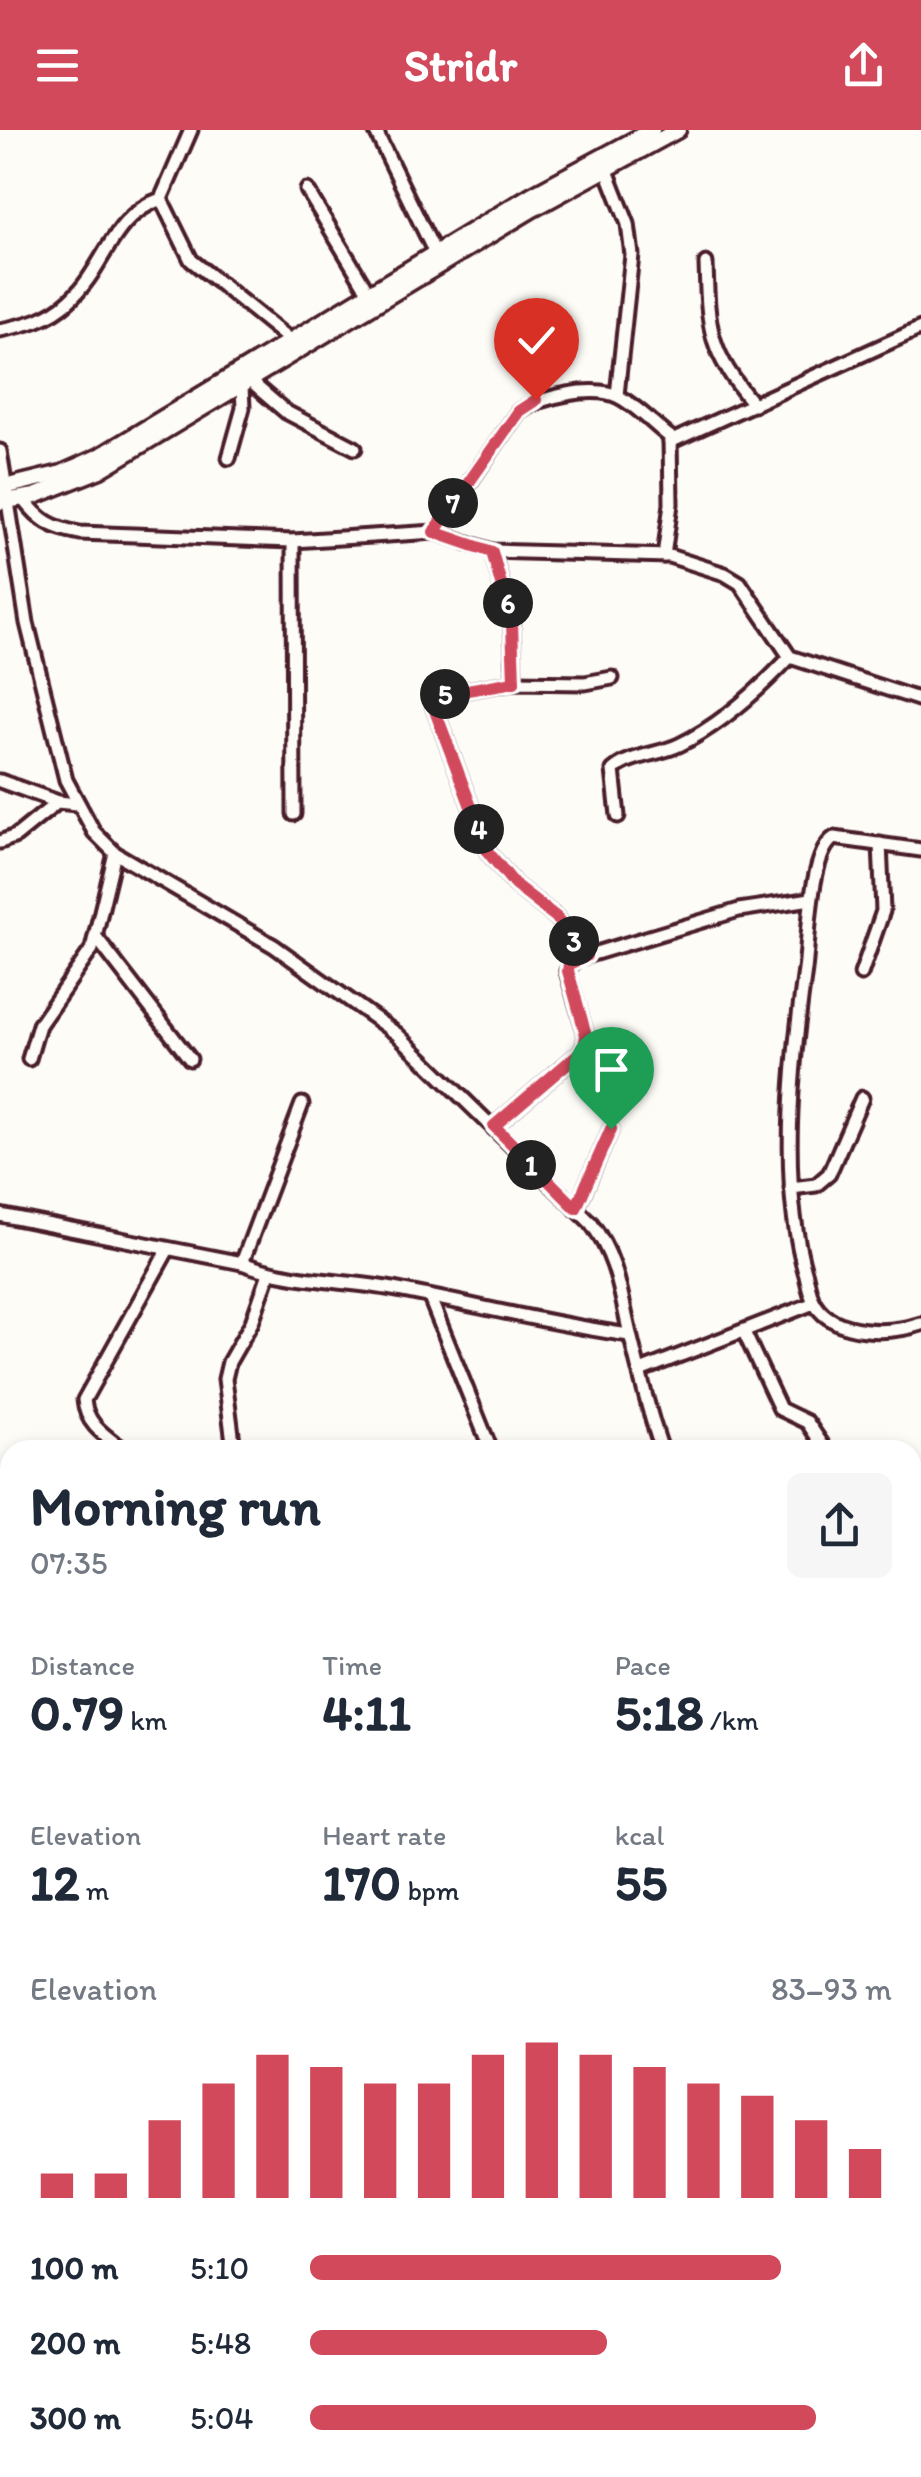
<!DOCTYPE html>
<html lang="en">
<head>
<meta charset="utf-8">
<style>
  :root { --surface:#fff; --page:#f6f6f7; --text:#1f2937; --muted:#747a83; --accent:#d1495b }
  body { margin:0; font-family:Itim,sans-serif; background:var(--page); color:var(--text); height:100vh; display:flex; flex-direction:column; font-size:38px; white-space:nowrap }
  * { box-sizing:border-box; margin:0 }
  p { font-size:32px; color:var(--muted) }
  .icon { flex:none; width:55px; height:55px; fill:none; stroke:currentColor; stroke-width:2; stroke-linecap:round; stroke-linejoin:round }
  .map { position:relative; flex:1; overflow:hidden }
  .sheet { position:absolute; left:0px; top:1310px; width:922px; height:1038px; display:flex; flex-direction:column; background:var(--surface); border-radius:30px 30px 0 0; box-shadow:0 5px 15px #0003 }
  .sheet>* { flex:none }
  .pin { position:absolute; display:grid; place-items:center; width:85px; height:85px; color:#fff; margin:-102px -42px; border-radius:50% 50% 50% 0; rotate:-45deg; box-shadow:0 0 10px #0007 }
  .pin .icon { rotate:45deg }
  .km { position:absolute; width:50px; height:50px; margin:-25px; border-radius:50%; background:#222; color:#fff; font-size:28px; line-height:50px; text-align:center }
  .round { display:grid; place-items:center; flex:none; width:105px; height:105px; border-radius:15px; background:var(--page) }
  .head { display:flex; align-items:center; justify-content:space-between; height:170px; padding:0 30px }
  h1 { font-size:55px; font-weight:700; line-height:75px }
  .figures { display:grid; grid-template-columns:repeat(3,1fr); gap:15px; height:170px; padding:10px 30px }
  .figures div { display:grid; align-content:center }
  .figures b { font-size:50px; font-weight:700 }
  .figures small { font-size:28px; font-weight:400 }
  .figures p { font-size:28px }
  .chart { height:280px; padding:20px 30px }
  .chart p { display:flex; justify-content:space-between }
  .chart svg { width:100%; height:180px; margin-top:10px; stroke:var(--accent); stroke-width:6 }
  ul { padding:0 30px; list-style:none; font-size:32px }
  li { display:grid; grid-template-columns:160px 120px 1fr; align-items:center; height:75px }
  li i { height:25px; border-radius:12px; background:var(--accent) }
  header { display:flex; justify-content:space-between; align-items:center; height:130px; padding:0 30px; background:var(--accent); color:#fff; font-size:45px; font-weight:700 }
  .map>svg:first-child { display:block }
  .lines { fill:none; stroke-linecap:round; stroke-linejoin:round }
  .minor-casing { stroke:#4a1f2b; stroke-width:19 }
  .major-casing { stroke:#4a1f2b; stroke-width:21 }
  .minor { stroke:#fdfcf7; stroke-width:11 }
  .major { stroke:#fdfcf7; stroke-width:14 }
  .route-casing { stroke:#fff; stroke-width:20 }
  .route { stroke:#d1495b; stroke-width:12 }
</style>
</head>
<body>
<header><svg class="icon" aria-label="menu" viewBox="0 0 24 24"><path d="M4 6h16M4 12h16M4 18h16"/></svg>Stridr<svg class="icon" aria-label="share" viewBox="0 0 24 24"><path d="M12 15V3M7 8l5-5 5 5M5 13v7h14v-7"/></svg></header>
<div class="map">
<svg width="921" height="2347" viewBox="0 0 921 2347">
  <rect width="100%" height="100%" fill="#fdfcf7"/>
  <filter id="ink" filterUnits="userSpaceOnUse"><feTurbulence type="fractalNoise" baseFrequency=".01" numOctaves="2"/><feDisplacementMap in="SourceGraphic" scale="20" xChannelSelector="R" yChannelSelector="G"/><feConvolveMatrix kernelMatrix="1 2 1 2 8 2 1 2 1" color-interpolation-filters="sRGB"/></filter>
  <g filter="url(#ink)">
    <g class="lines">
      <defs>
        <g id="minor">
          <polyline points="191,0 161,69 191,130 291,211"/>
          <polyline points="375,0 436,125"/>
          <polyline points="606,38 628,94 632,125 617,265"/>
          <polyline points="307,60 370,165"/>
          <path d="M706,133C708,201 709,221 754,275"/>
          <path d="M0,200C26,195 50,189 70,170C106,137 110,87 161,69"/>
          <polyline points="251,252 286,282 355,318"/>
          <polyline points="670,312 921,198"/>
          <path d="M0,321L27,493L66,650L94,702L115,723L274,816L397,904L591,1093C619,1131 620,1164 631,1208C640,1245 649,1284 662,1320"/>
          <polyline points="229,328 243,278 242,257"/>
          <path d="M23,368C40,391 52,398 80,403L293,411L435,402L492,421L669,426L725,444L740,453L790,527L921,570"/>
          <path d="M435,402L519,281C541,267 595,254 619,267C637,276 654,295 670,307L671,374L664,426"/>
          <polyline points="293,411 294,684"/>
          <polyline points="492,421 512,493 514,552"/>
          <polyline points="0,651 58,672 76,674"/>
          <path d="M618,686L613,640C630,625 658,625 679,615C721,595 758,561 790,527"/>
          <polyline points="0,712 16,706 58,672"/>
          <path d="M921,720L834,708C809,724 809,810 805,840C792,932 779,1055 806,1145C808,1154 810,1166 815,1174C835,1206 891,1204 921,1194"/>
          <polyline points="96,807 190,929"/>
          <polyline points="586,826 556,787 515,755 488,722 434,578 436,568 444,564 514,552 585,553 612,548"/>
          <polyline points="861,844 883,781 880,714"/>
          <polyline points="29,929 39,895 92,819 115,723"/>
          <polyline points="493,997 584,919 586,905 567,841 576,829 739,780 811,769"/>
          <polyline points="791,1058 816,1055 829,1044 862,968"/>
          <polyline points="576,1079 611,999"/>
          <path d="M0,1085L242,1133C289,1151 338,1150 387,1158C469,1173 548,1194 630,1205"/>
          <polyline points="242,1133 302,974"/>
          <polyline points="430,1168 491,1320"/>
          <polyline points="744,1202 780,1279 807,1292 826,1320"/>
          <polyline points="640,1241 814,1173"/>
          <path d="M124,1320C106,1306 86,1295 84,1270L167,1121"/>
          <polyline points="234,1320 225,1249 229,1232 252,1192 269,1143"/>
          <polyline points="912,1572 921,1572"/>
          <polyline points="912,1787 921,1787"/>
          <polyline points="563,2338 583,2347"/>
          <polyline points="146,2347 170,2338"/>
        </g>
        <g id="major">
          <polyline points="0,358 62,343 100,326 531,65 652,0"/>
          <polyline points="0,372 35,366 100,340 533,79 678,0"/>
        </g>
      </defs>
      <use href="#minor" class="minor-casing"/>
      <use href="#major" class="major-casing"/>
      <use href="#minor" class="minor"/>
      <use href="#major" class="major"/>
    </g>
  </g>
  <g class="lines" filter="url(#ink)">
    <defs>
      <polyline id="route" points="536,270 519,281 434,402 492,422 512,493 514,552 444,564 436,568 434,578 488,722 515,755 556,787 586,826 569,834 568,841 586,905 584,919 494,996 576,1078 611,999"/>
    </defs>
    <use href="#route" class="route-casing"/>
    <use href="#route" class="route"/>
  </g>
</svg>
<div class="pin" style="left:611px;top:999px;background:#1e9e55"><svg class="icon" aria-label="arrive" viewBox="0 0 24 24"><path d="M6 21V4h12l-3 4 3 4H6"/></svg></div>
<div class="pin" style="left:536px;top:270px;background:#d93025"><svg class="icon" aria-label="check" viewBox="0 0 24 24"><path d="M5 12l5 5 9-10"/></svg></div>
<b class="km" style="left:531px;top:1035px">1</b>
<b class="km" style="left:574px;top:811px">3</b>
<b class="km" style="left:479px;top:699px">4</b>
<b class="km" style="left:445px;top:564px">5</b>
<b class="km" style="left:508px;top:473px">6</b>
<b class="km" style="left:453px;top:373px">7</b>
<section class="sheet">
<div class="head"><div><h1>Morning run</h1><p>07:35</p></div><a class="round"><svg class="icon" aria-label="share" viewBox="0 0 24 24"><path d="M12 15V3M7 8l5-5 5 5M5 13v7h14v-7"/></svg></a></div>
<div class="figures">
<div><p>Distance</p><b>0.79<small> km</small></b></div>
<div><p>Time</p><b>4:11</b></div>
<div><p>Pace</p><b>5:18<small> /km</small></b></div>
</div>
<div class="figures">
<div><p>Elevation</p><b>12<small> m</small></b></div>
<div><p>Heart rate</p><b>170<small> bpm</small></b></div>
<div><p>kcal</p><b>55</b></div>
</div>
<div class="chart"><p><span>Elevation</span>83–93 m</p>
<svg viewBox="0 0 160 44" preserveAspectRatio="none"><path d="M5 44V38M15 44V38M25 44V25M35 44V16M45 44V9M55 44V12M65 44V16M75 44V16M85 44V9M95 44V6M105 44V9M115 44V12M125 44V16M135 44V19M145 44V25M155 44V32"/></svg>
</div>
<ul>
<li><b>100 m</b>5:10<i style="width:81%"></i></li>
<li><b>200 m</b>5:48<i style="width:51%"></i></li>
<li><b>300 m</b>5:04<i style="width:87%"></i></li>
</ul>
</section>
</div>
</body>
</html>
